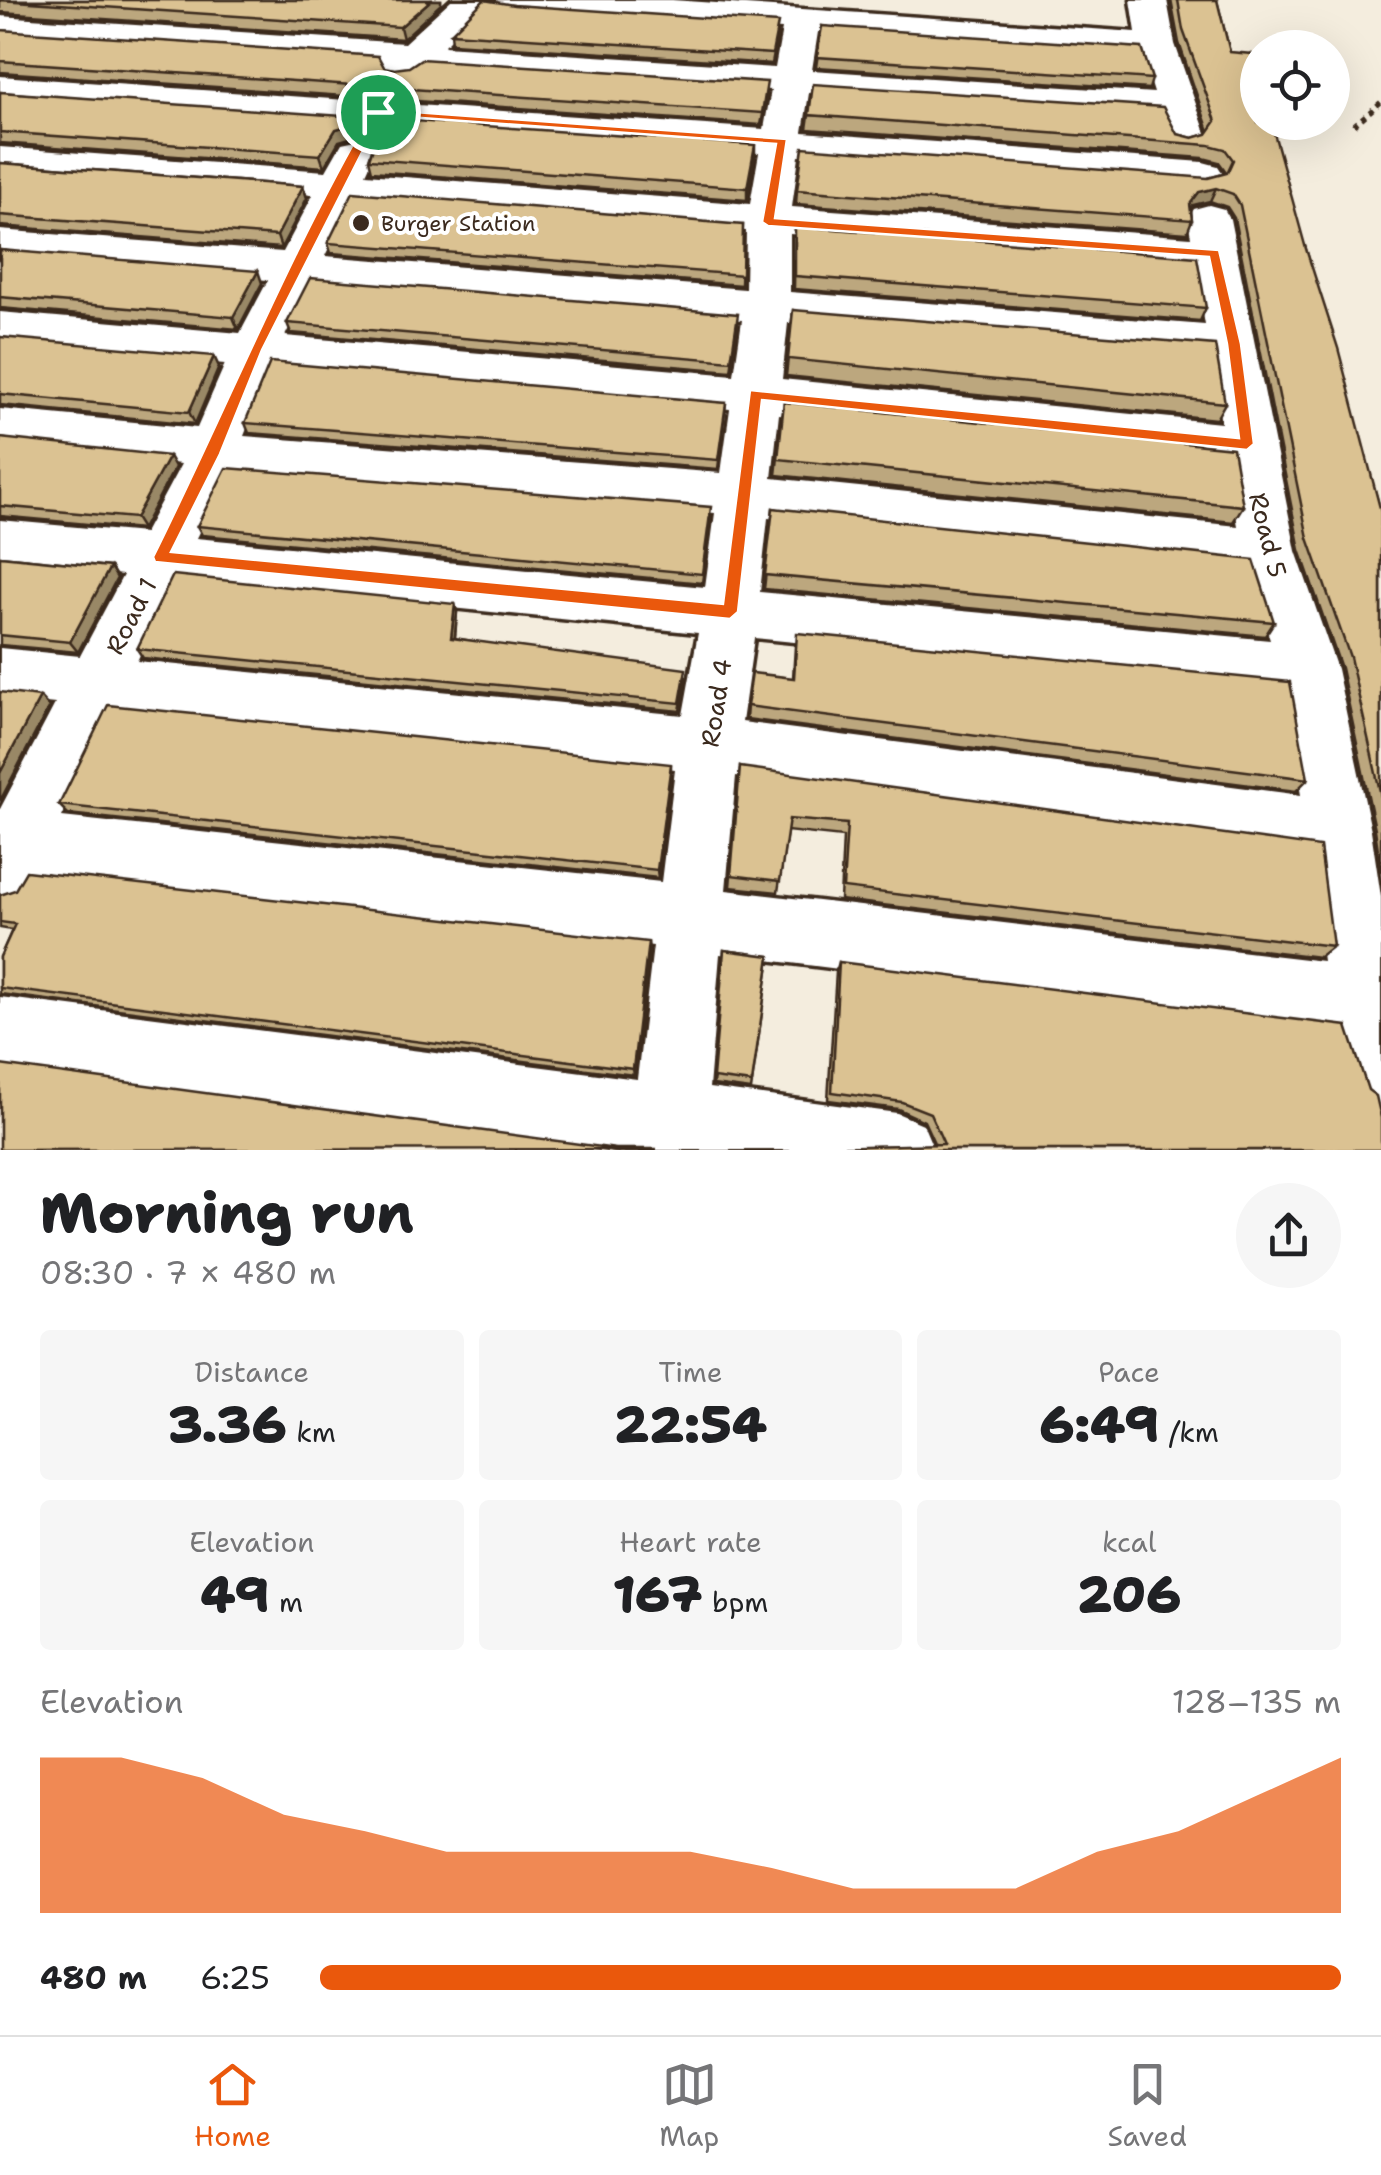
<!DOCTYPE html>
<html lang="en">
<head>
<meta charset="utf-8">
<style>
  :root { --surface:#fff; --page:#f6f6f6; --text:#202124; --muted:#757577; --line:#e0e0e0; --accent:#ea580c }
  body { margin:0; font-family:"Shantell Sans",sans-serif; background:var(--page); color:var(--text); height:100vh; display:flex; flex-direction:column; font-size:38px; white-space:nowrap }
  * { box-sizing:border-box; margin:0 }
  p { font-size:32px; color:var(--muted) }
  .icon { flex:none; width:55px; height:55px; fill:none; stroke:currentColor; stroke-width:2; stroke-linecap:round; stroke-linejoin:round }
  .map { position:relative; height:1150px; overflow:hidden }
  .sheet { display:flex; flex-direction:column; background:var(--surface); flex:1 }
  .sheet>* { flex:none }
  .buttons { position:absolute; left:1240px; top:30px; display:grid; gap:20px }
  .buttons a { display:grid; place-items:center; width:110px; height:110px; border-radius:50%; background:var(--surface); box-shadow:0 10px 40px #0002; font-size:50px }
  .pin { position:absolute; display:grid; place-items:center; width:85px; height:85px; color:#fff; margin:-42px; border:5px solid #fff; border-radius:50%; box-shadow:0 2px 10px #0007 }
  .round { display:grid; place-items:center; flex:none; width:105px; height:105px; border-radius:52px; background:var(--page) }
  .headline { display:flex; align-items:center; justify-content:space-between; height:170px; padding:0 40px }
  h1 { font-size:55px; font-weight:800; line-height:75px }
  .metrics { display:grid; grid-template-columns:repeat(3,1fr); gap:15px; height:170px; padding:10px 40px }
  .metrics div { display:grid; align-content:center; border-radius:10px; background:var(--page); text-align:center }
  .metrics b { font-size:50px; font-weight:800 }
  .metrics small { font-size:28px; font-weight:400 }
  .metrics p { font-size:28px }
  .chart { height:280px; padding:20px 40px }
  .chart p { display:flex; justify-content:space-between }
  .chart svg { width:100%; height:180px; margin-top:10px; fill:var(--accent); opacity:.7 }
  ul { padding:0 40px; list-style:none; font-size:32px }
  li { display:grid; grid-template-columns:160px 120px 1fr; align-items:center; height:75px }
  li i { height:25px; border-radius:12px; background:var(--accent) }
  .menu { display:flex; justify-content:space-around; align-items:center; height:140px; border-top:2px solid var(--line); background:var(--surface); font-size:28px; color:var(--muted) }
  .menu a { display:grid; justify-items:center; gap:5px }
  .menu .active { color:var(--accent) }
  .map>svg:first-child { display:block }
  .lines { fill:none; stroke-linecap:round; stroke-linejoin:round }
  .minor-casing { stroke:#3b2a1e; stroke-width:7 }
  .path { stroke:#3b2a1e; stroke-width:5; stroke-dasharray:5 5; stroke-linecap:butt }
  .minor { fill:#fff; fill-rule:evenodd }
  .wall { fill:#bca77e; stroke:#3b2a1e; stroke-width:2.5 }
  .shaded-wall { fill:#986; stroke:#3b2a1e; stroke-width:2.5 }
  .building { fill:#dbc292; stroke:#3b2a1e; stroke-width:2.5 }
  .route { fill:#ea580c; stroke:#fff; stroke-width:2.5; fill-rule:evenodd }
  .poi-dot { fill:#3b2a1e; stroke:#fff; stroke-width:4 }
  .labels { text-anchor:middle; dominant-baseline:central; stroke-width:8; stroke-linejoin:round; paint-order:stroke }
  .far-poi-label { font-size:22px; fill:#3b2a1e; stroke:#fff; text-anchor:start }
  .street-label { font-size:25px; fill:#3b2a1e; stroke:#fff }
</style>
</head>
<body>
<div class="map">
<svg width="1381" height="1150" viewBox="0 0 1381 1150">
  <rect width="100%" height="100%" fill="#f4edde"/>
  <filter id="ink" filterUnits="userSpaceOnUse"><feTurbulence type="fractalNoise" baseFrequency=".01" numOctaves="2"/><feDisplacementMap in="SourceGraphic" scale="20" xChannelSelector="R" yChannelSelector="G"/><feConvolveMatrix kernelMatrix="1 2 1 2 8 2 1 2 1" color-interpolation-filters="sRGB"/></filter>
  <g filter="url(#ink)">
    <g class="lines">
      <defs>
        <path id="minor" d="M451,0H490L444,46L775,68L782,29L515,11L502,8L497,0H672L1136,32L1131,0H1167L1175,44L1207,136L1201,144L1187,148L1173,144L1161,117L809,93L803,132L1203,162L1218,166L1224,175L1218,184L1203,188L799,156L792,207L1191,237L1188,219L1194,209L1209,205L1224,209L1230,219L1296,551L1337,669L1371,830L1381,897V1108L1356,1097L1335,1031L720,954L709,1088L897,1113L923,1124L934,1150H618L0,1067V997L637,1079L653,946L34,875L24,895L0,904V809L55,704L0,698V648L80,656L123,575L0,562V520L144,533L181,464L0,445V409L197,428L225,364L0,344V312L240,333L268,280L0,258V230L283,252L313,195L0,171V147L326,171L342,143L356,140L370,143L376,152L366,174L750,204L759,153L0,100V76L764,129L771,90L422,67C411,78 402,79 387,75L383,64L0,38V16L404,43ZM818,32L1142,54L1154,93L812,70ZM353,198L746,231L745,289L325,256ZM790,234L1195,266L1205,325L790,292ZM311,284L742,320L734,375L285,336ZM788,323L1210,358L1221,423L782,379ZM271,368L730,409L721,473L244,436ZM779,414L1227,461L1238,526L772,478ZM228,473L715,513L705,587L196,538ZM768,518L1248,570L1270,640L760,592ZM176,580L698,633L683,715L137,661ZM754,638L1283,691L1301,795L742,722ZM113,710L675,769L661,882L62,817ZM736,776L1310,856L1323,961L726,890Z"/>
      </defs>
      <use href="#minor" class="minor-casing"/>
      <polyline class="path" points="1354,125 1381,102"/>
      <use href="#minor" class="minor"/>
    </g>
    <g class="wall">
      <polygon points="0,0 441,0 441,4 403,39 0,12"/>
      <polygon points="1171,0 1217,0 1230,52 1306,249 1381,512 1381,872 1375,829 1341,668 1300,550 1234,218 1227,207 1210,201 1193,205 1191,209 1192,220 1187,233 796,204 797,190 1208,178 1227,173 1219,162 1203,158 807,129 809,115 1177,134 1193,138 1207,134 1209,131 1179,43"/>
      <polygon points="822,26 1152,79 1149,89 816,67"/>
      <polygon points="0,30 394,69 767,93 761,125 0,72"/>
      <polygon points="778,32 772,64 452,43 451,33"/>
      <polygon points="0,92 755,156 747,200 372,171 369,159 374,144 371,139 357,136 339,141 324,167 0,143"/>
      <polygon points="0,163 303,186 307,198 281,248 0,226"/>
      <polygon points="743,225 741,285 331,253 328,243"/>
      <polygon points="795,226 1206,308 1200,321 794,289"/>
      <polygon points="0,250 262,283 238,329 0,308"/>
      <polygon points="793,310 1225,403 1216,419 786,376"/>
      <polygon points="287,323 738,323 731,371 291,333"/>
      <polygon points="0,337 219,367 195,424 0,405"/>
      <polygon points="784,402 1243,506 1233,522 776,475"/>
      <polygon points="726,403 718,469 249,433 245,423"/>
      <polygon points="0,438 175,467 142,529 0,516"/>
      <polygon points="773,508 1274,622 1265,636 764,589"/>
      <polygon points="711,516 702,583 202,535 197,526"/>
      <polygon points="0,556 110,567 117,578 78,652 0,645"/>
      <polygon points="455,604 457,612 455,638 686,677 680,711 143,658 137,649"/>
      <polygon points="795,646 1308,779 1296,791 746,719 747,706 793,678"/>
      <polygon points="740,767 1333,946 1319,957 840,900 843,837 787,831 778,892 730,887"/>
      <polygon points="671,772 658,878 68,814 59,805"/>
      <polygon points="0,895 649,949 634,1075 0,994 0,957 12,930 0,928"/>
      <polygon points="724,950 770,956 751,1090 713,1085"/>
      <polygon points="839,962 1368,1090 1381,1150 827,1150 828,1147 935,1145 924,1121 898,1109 828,1100 836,972"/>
    </g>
    <g class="shaded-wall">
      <polygon points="431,0 441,0 441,4 403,39 400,27"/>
      <polygon points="354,124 357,136 339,141 324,167 320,155 336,129"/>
      <polygon points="755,145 755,156 747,200 747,188"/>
      <polygon points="303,186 307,198 281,248 277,236"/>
      <polygon points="1216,188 1210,201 1193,205 1185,217 1190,204 1199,192"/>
      <polygon points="258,271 262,283 238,329 233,317"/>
      <polygon points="214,356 219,367 195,424 189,412"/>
      <polygon points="169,456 175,467 142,529 135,518"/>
      <polygon points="110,567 117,578 78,652 70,642"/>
      <polygon points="455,604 457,612 454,646 451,638"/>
      <polygon points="40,697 49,707 0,801 0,773"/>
      <polygon points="671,764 671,772 658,878 657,870"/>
      <polygon points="648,942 649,949 634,1075 633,1069"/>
    </g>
    <g class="building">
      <polygon points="0,0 431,0 400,27"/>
      <polygon points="484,0 514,5 778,23 772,54 451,33"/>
      <polygon points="1178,0 1217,0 1230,52 1252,54 1258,72 1258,122 1271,122 1306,249 1338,348 1381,512 1381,796 1350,657 1308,538 1240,205 1233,194 1216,188 1199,192 1190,204 1192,220 797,190 803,147 1208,178 1227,173 1233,160 1225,149 1209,145 809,115 813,84 1163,107 1177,134 1193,138 1207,134 1216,121 1183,30"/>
      <polygon points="822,26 1142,48 1152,79 817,57"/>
      <polygon points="0,30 378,56 384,67 394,69 409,67 421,59 767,82 762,113 0,61"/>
      <polygon points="0,92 755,145 747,188 369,159 376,138 368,127 354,124 336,129 320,155 0,132"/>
      <polygon points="0,163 303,186 277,236 0,215"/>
      <polygon points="353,192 743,225 742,275 328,243"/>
      <polygon points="795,226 1197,257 1206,308 795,276"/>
      <polygon points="0,250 258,271 233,317 0,297"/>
      <polygon points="310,278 738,314 731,361 287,323"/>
      <polygon points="793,310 1215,345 1225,403 788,359"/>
      <polygon points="0,337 214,356 189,412 0,394"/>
      <polygon points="270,362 726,403 718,460 245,423"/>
      <polygon points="784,402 1233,448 1243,506 778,459"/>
      <polygon points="0,438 169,456 135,518 0,506"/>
      <polygon points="226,468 711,507 702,574 197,526"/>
      <polygon points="773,508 1254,560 1274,622 765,575"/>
      <polygon points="0,556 110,567 70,642 0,635"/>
      <polygon points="173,575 455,604 451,638 686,669 680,703 137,649"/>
      <polygon points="797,633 1290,682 1308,779 747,706 752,673 794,678"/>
      <polygon points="0,692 40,697 0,773"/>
      <polygon points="108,705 671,764 657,870 59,805"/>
      <polygon points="740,767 1320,847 1333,946 843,888 847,824 789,819 780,881 731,875"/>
      <polygon points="26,871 648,942 633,1069 0,988 0,957 15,924 0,922 0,895 15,890"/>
      <polygon points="724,950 770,956 752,1083 713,1078"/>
      <polygon points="839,962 1347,1026 1368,1090 1376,1096 1381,1118 1381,1150 828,1150 828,1147 944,1144 930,1113 902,1102 832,1092"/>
      <polygon points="0,1065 616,1149 657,1149 0,1150"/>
    </g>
  </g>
  <path class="route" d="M373,109L787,139L775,218L1219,250L1241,344L1254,444L1247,450L762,400L738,612L730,619L155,562L153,557C227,408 289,253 373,109ZM381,115L776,144L762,222L768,226L1209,257L1227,344L1239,438L750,390L723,604L171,552L220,454L262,350Z"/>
  <circle class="poi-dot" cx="361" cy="223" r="10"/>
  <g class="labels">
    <g class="far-poi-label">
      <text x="381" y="223">Burger Station</text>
    </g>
    <g class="street-label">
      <text transform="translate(1268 535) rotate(76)">Road 5</text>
      <text transform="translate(131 616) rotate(-63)">Road 1</text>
      <text transform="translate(716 703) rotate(-81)">Road 4</text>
    </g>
  </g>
</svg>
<div class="buttons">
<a><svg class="icon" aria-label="locate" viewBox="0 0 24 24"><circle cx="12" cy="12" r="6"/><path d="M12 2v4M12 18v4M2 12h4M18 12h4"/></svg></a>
</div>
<div class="pin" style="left:378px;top:112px;background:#1e9e55"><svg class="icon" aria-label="arrive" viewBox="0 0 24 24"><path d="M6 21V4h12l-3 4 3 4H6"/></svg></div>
</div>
<section class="sheet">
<div class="headline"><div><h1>Morning run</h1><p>08:30 · 7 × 480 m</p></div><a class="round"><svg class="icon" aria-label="share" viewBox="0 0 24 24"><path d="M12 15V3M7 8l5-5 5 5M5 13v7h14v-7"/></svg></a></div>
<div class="metrics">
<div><p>Distance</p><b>3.36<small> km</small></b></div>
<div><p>Time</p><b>22:54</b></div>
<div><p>Pace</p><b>6:49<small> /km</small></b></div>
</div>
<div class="metrics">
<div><p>Elevation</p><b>49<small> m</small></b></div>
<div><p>Heart rate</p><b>167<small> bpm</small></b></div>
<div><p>kcal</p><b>206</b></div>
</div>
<div class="chart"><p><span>Elevation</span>128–135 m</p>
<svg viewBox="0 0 160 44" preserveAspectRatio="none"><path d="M0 44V6L10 6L20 11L30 20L40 24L50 29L60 29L70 29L80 29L90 33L100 38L110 38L120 38L130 29L140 24L150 15L160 6V44z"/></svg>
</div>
<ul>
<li><b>480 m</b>6:25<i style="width:100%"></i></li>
</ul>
</section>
<nav class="menu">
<a class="active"><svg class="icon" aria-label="home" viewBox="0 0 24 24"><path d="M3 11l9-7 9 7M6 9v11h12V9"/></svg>Home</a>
<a><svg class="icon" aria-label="map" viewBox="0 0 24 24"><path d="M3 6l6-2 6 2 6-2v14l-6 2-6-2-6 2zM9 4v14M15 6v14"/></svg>Map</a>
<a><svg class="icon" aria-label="saved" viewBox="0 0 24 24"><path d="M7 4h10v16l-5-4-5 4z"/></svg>Saved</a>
</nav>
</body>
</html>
